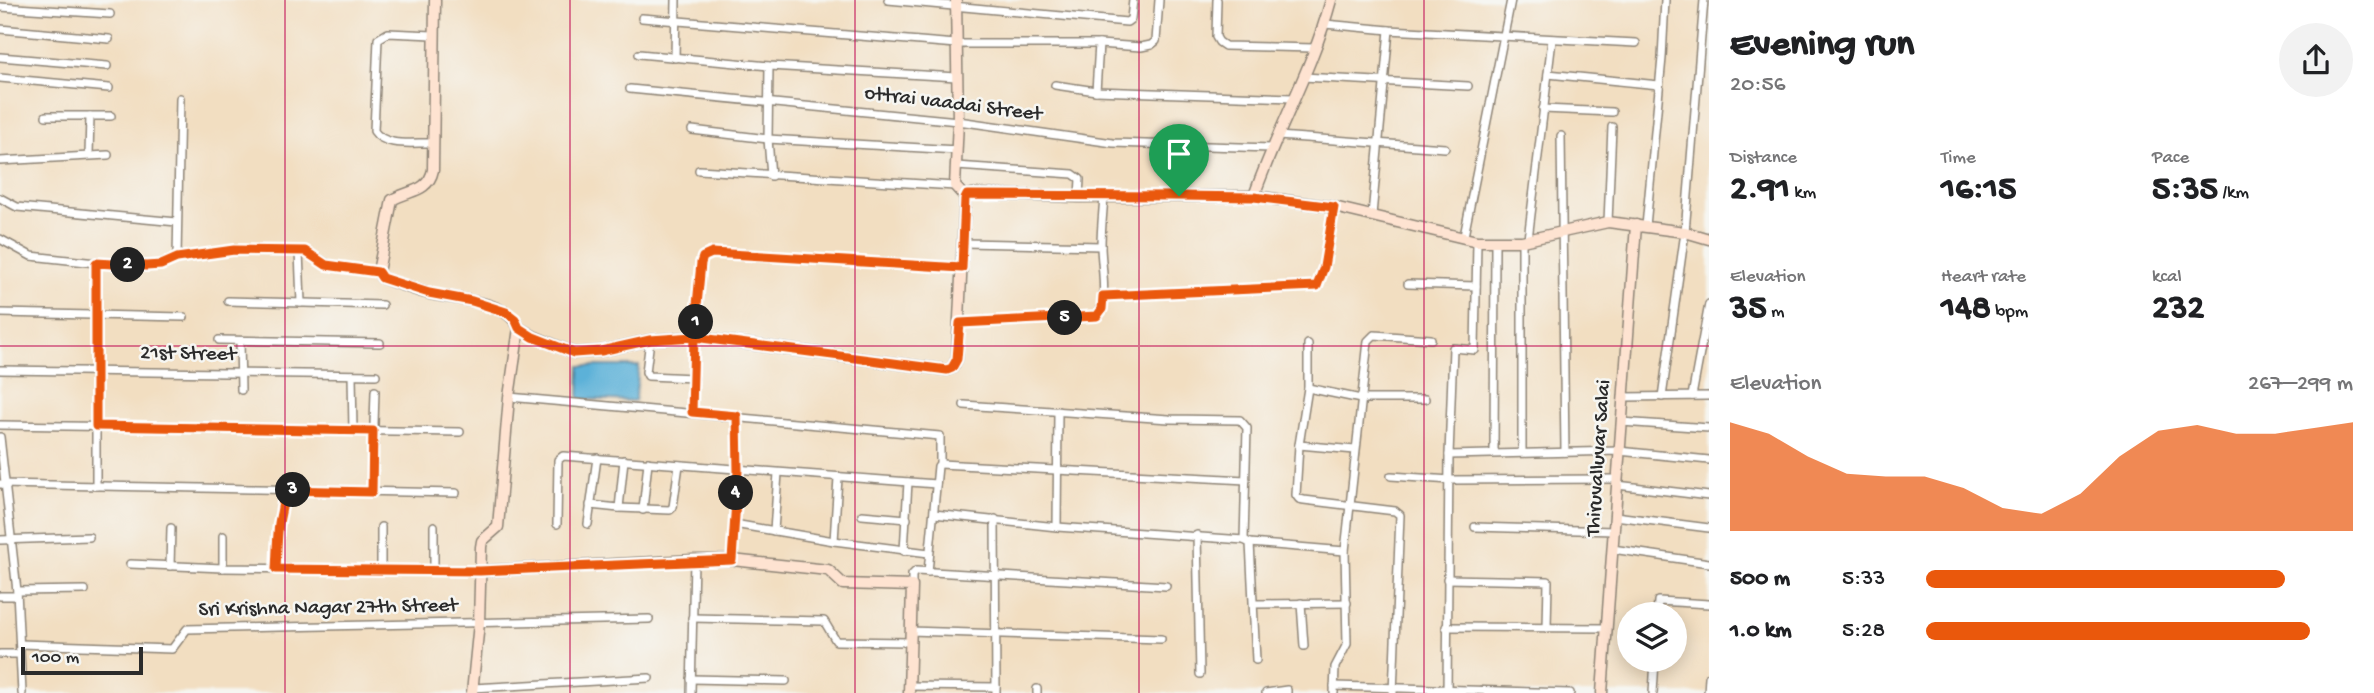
<!DOCTYPE html>
<html lang="en">
<head>
<meta charset="utf-8">
<style>
  :root { --surface:#fff; --page:#f2f2f2; --text:#202124; --muted:#757577; --accent:#ea580c }
  body { margin:0; font-family:"Gochi Hand",sans-serif; background:var(--page); color:var(--text); height:100vh; display:flex; flex-direction:column; font-size:26px; white-space:nowrap }
  * { box-sizing:border-box; margin:0 }
  p { font-size:23px; color:var(--muted) }
  .icon { flex:none; width:38px; height:38px; fill:none; stroke:currentColor; stroke-width:2; stroke-linecap:round; stroke-linejoin:round }
  .map { position:relative; flex:1; overflow:hidden }
  .drawer { display:flex; flex-direction:column; background:var(--surface); width:665px }
  .drawer>* { flex:none }
  .controls { position:absolute; left:1617px; top:602px; display:grid; gap:14px }
  .controls a { display:grid; place-items:center; width:70px; height:70px; border-radius:50%; background:var(--surface); box-shadow:0 4px 18px #0003; font-size:35px }
  .scale { position:absolute; left:21px; bottom:18px; width:122px; box-sizing:border-box; padding-left:7px; border:4px solid #2b2b2b; border-top:0; font-size:19px; line-height:24px; white-space:nowrap; color:#2b2b2b; -webkit-text-stroke:5px #f6f6f2; paint-order:stroke }
  .pin { position:absolute; display:grid; place-items:center; width:60px; height:60px; color:#fff; margin:-72px -30px; border-radius:50% 50% 50% 0; rotate:-45deg; box-shadow:0 0 7px #0007 }
  .pin .icon { rotate:45deg }
  .km { position:absolute; width:35px; height:35px; margin:-18px; border-radius:50%; background:#222; color:#fff; font-size:19px; line-height:35px; text-align:center }
  .round { display:grid; place-items:center; flex:none; width:74px; height:74px; border-radius:37px; background:var(--page) }
  .overview { display:flex; align-items:center; justify-content:space-between; height:119px; padding:0 21px }
  h1 { font-size:38px; font-weight:800; line-height:52px }
  .metrics { display:grid; grid-template-columns:repeat(3,1fr); gap:10px; height:119px; padding:7px 21px }
  .metrics div { display:grid; align-content:center }
  .metrics b { font-size:35px; font-weight:800 }
  .metrics small { font-size:19px; font-weight:400 }
  .metrics p { font-size:19px }
  .chart { height:196px; padding:14px 21px }
  .chart p { display:flex; justify-content:space-between }
  .chart svg { width:100%; height:126px; margin-top:7px; fill:var(--accent); opacity:.7 }
  ul { padding:0 21px; list-style:none; font-size:23px }
  li { display:grid; grid-template-columns:112px 84px 1fr; align-items:center; height:52px }
  li i { height:18px; border-radius:9px; background:var(--accent) }
  main { display:flex; flex:1; min-height:0 }
  .map>svg:first-child { display:block }
  .water { fill:#5bb1d8; stroke:#436e82; stroke-width:2 }
  .lines { fill:none; stroke-linecap:round; stroke-linejoin:round }
  .street-casing { stroke:#8e8476; stroke-width:10 }
  .secondary-casing { stroke:#8e8476; stroke-width:13 }
  .street { stroke:#fff; stroke-width:7 }
  .secondary { stroke:#fee3d1; stroke-width:10 }
  .route-casing { stroke:#fff; stroke-width:14 }
  .route { stroke:#ea580c; stroke-width:9 }
  .grid { fill:none; stroke:#c2185b; stroke-width:2; stroke-opacity:0.55 }
  .labels { text-anchor:middle; dominant-baseline:central; stroke-width:5; stroke-linejoin:round; paint-order:stroke }
  .street-label { font-size:21px; fill:#2b2b2b; stroke:#f6f6f2 }
</style>
</head>
<body>
<main>
<div class="map">
<svg width="1709" height="693" viewBox="0 0 1709 693">
  <rect width="100%" height="100%" fill="#f6f6f2"/>
  <filter id="ink" filterUnits="userSpaceOnUse"><feTurbulence type="fractalNoise" baseFrequency=".0143" numOctaves="2"/><feDisplacementMap in="SourceGraphic" scale="14" xChannelSelector="R" yChannelSelector="G"/><feConvolveMatrix kernelMatrix="1 2 1 2 8 2 1 2 1" color-interpolation-filters="sRGB"/></filter>
  <filter id="wash" filterUnits="userSpaceOnUse"><feTurbulence type="fractalNoise" baseFrequency=".00686" numOctaves="4" result="noise"/><feDisplacementMap in="SourceGraphic" scale="28" xChannelSelector="R" yChannelSelector="G"/><feGaussianBlur stdDeviation="1.57" result="paint"/><feColorMatrix in="noise" values="0 0 0 0 0 0 0 0 0 0 0 0 0 0 0 0 0 1.4 0 .05"/><feComposite in="paint" operator="in"/></filter>
  <g filter="url(#wash)">
    <rect width="100%" height="100%" fill="#f2dec1"/>
    <polygon class="water" points="580,366 639,366 635,401 579,399"/>
  </g>
  <g filter="url(#ink)">
    <g class="lines">
      <defs>
        <g id="street">
          <polyline points="888,0 1127,22 1131,19 1133,0"/>
          <polyline points="1217,0 1216,37 1219,42 1225,46 1314,48"/>
          <polyline points="0,7 110,14"/>
          <polyline points="642,18 956,44 1099,44 1141,47 1151,45 1156,41 1159,0"/>
          <polyline points="1325,24 1389,30 1636,43"/>
          <polyline points="0,29 109,39"/>
          <polyline points="639,54 769,66 957,77"/>
          <polyline points="0,57 107,66"/>
          <polyline points="675,58 676,0"/>
          <polyline points="769,66 768,139 771,176"/>
          <polyline points="1548,74 1659,85"/>
          <polyline points="1303,77 1468,86"/>
          <polyline points="0,78 109,88"/>
          <polyline points="1055,85 1096,91 1293,98"/>
          <polyline points="630,89 958,121 1113,143 1271,148"/>
          <polyline points="1096,91 1099,44"/>
          <polyline points="1543,109 1612,112"/>
          <polyline points="46,116 90,116 89,155"/>
          <polyline points="90,116 111,116"/>
          <polyline points="692,130 768,139 957,150"/>
          <polyline points="1278,136 1445,148"/>
          <polyline points="1561,136 1565,452"/>
          <path d="M433,143C415,142 385,148 374,131L378,39L388,33L433,35"/>
          <polyline points="0,161 108,155"/>
          <polyline points="956,166 1073,174 1080,179 1079,197"/>
          <polyline points="699,170 955,186"/>
          <polyline points="0,198 17,207 177,222"/>
          <polyline points="1372,215 1389,30"/>
          <polyline points="1608,222 1612,127"/>
          <polyline points="1646,226 1662,58 1665,0"/>
          <polyline points="1464,236 1511,0"/>
          <polyline points="0,239 31,256 96,263 146,266 161,265 177,258 234,250 305,251 331,266 378,272"/>
          <polyline points="1528,239 1552,40"/>
          <polyline points="1522,241 1522,452"/>
          <polyline points="963,243 1101,246"/>
          <polyline points="299,251 301,303"/>
          <polyline points="177,258 180,98"/>
          <polyline points="1408,284 1476,286"/>
          <polyline points="1103,296 1317,286 1324,267 1334,207"/>
          <polyline points="228,301 382,305"/>
          <polyline points="0,313 184,317"/>
          <path d="M960,323L1097,316C1109,302 1101,264 1101,246C1101,229 1103,212 1104,196"/>
          <polyline points="219,340 380,343"/>
          <polyline points="650,340 646,372 648,376 694,378"/>
          <polyline points="240,341 241,390"/>
          <polyline points="1308,344 1308,388 1299,445 1296,495 1299,499 1304,500 1395,511 1400,515 1393,693"/>
          <polyline points="0,370 376,375"/>
          <polyline points="352,375 353,431"/>
          <polyline points="1308,388 1361,399 1425,399"/>
          <polyline points="1692,396 1709,304"/>
          <polyline points="509,397 940,436 940,464 938,466 928,572"/>
          <polyline points="1623,397 1709,396"/>
          <polyline points="1662,397 1685,232 1704,0"/>
          <polyline points="964,405 1169,419 1240,420 1247,428 1244,540"/>
          <polyline points="692,412 694,337 701,263 703,257 712,253 962,268"/>
          <polyline points="1621,422 1709,428"/>
          <polyline points="0,425 460,432"/>
          <polyline points="0,437 17,591 22,693"/>
          <polyline points="1299,445 1355,450"/>
          <polyline points="1494,453 1495,243"/>
          <polyline points="1449,455 1619,451 1709,460"/>
          <polyline points="624,460 619,508 670,510 673,507 679,465"/>
          <polyline points="940,464 1246,480"/>
          <polyline points="1391,476 1451,480 1617,479"/>
          <polyline points="0,484 456,493"/>
          <polyline points="1617,485 1709,496"/>
          <polyline points="96,486 96,263"/>
          <polyline points="372,492 375,391"/>
          <polyline points="590,505 619,508"/>
          <polyline points="643,510 648,462"/>
          <polyline points="934,514 1057,527 1244,540 1250,543 1256,660"/>
          <polyline points="862,515 907,519"/>
          <polyline points="1615,516 1709,528"/>
          <polyline points="995,519 996,693"/>
          <polyline points="557,524 558,460 563,456 936,484"/>
          <polyline points="588,524 597,458"/>
          <polyline points="734,524 834,541 929,553"/>
          <polyline points="381,527 381,570"/>
          <polyline points="1057,527 1058,411"/>
          <polyline points="1475,527 1614,531"/>
          <polyline points="774,531 778,473"/>
          <polyline points="1197,535 1200,674"/>
          <polyline points="0,540 89,537"/>
          <polyline points="834,541 838,478"/>
          <polyline points="1250,543 1345,551"/>
          <polyline points="1612,549 1709,563"/>
          <polyline points="904,551 908,482"/>
          <polyline points="732,560 738,471 737,416"/>
          <polyline points="130,564 223,568 480,571"/>
          <polyline points="170,566 171,528"/>
          <polyline points="223,568 223,536"/>
          <path d="M276,569C277,554 277,538 279,523C281,511 284,502 284,490"/>
          <polyline points="434,570 434,526"/>
          <polyline points="1447,579 1548,581 1547,628"/>
          <polyline points="912,586 912,575 916,571 1166,586"/>
          <polyline points="17,591 85,590"/>
          <polyline points="0,596 17,596"/>
          <polyline points="1301,603 1304,646"/>
          <polyline points="1254,604 1347,603"/>
          <polyline points="1657,614 1658,601 1709,604"/>
          <polyline points="692,618 824,621 836,641 909,642"/>
          <polyline points="1446,627 1607,628"/>
          <polyline points="910,631 1161,639"/>
          <polyline points="20,644 172,649 187,629 649,619"/>
          <polyline points="0,654 20,654"/>
          <polyline points="691,679 786,681"/>
          <polyline points="909,686 996,687"/>
          <polyline points="1334,686 1570,693"/>
          <polyline points="473,688 649,678"/>
          <polyline points="691,693 694,560"/>
          <polyline points="1037,693 1037,689"/>
          <polyline points="1266,693 1287,690 1287,693"/>
          <polyline points="1334,693 1335,667 1347,644 1345,551 1368,341 1374,335 1431,339"/>
          <polyline points="1447,693 1449,455 1453,348 1475,350 1477,241"/>
          <polyline points="1653,693 1655,660"/>
          <polyline points="1708,693 1709,677"/>
        </g>
        <g id="secondary">
          <path d="M435,0L433,170C428,193 408,190 392,200L378,272L382,278C398,284 414,290 430,294C457,300 507,300 519,328L509,397L498,527L482,541L481,547L479,623L472,693"/>
          <polyline points="956,0 958,121 955,186 965,197"/>
          <path d="M1254,196C1277,130 1313,68 1331,0"/>
          <polyline points="965,197 972,194 1079,197 1254,196 1334,207 1477,241 1522,241 1608,222 1685,232 1709,239"/>
          <polyline points="519,328 533,336 574,353 601,351 650,340 694,337 947,370 952,368 957,359 965,197"/>
          <polyline points="480,571 694,560 732,560 828,570 843,584 912,586 909,693"/>
          <polyline points="1602,693 1636,225"/>
        </g>
      </defs>
      <use href="#street" class="street-casing"/>
      <use href="#secondary" class="secondary-casing"/>
      <use href="#street" class="street"/>
      <use href="#secondary" class="secondary"/>
    </g>
  </g>
  <g class="lines" filter="url(#ink)">
    <defs>
      <path id="route" d="M1179,196L967,195L965,199L962,268L712,253L703,257L701,263L694,337L650,340L601,351L574,353L533,337L519,328L515,319L506,312L472,301L429,293L382,278L378,272L326,265L305,251L234,250L177,258L161,265L146,266L96,263V426L373,431L372,492L284,490C284,503 281,511 279,523C277,538 277,554 276,569L480,571L732,560L738,471L737,416L692,412L694,337L947,370L952,368L957,359L960,323L1097,316L1102,309L1103,296L1317,286L1324,267L1334,207L1254,197L1179,196"/>
    </defs>
    <use href="#route" class="route-casing"/>
    <use href="#route" class="route"/>
  </g>
  <path class="grid" d="M285,0V693M570,0V693M855,0V693M1139,0V693M1424,0V693M0,346H1709"/>
  <g class="labels">
    <g class="street-label">
      <text transform="translate(953 105) rotate(7)">ottrai vaadai Street</text>
      <text transform="translate(188 355) rotate(1)">21st Street</text>
      <text transform="translate(1600 458) rotate(-86)">Thiruvalluvar Salai</text>
      <text transform="translate(328 609) rotate(-1)">Sri Krishna Nagar 27th Street</text>
    </g>
  </g>
</svg>
<div class="controls">
<a><svg class="icon" aria-label="layers" viewBox="0 0 24 24"><path d="M12 4l9 5-9 5-9-5zM3 14l9 5 9-5"/></svg></a>
</div>
<div class="scale">100 m</div>
<div class="pin" style="left:1179px;top:196px;background:#1e9e55"><svg class="icon" aria-label="arrive" viewBox="0 0 24 24"><path d="M6 21V4h12l-3 4 3 4H6"/></svg></div>
<b class="km" style="left:696px;top:322px">1</b>
<b class="km" style="left:128px;top:265px">2</b>
<b class="km" style="left:293px;top:490px">3</b>
<b class="km" style="left:736px;top:493px">4</b>
<b class="km" style="left:1065px;top:318px">5</b>
</div>
<section class="drawer">
<div class="overview"><div><h1>Evening run</h1><p>20:56</p></div><a class="round"><svg class="icon" aria-label="share" viewBox="0 0 24 24"><path d="M12 15V3M7 8l5-5 5 5M5 13v7h14v-7"/></svg></a></div>
<div class="metrics">
<div><p>Distance</p><b>2.91<small> km</small></b></div>
<div><p>Time</p><b>16:15</b></div>
<div><p>Pace</p><b>5:35<small> /km</small></b></div>
</div>
<div class="metrics">
<div><p>Elevation</p><b>35<small> m</small></b></div>
<div><p>Heart rate</p><b>148<small> bpm</small></b></div>
<div><p>kcal</p><b>232</b></div>
</div>
<div class="chart"><p><span>Elevation</span>267–299 m</p>
<svg viewBox="0 0 160 44" preserveAspectRatio="none"><path d="M0 44V6L10 10L20 18L30 24L40 25L50 25L60 29L70 36L80 38L90 31L100 18L110 9L120 7L130 10L140 10L150 8L160 6V44z"/></svg>
</div>
<ul>
<li><b>500 m</b>5:33<i style="width:84%"></i></li>
<li><b>1.0 km</b>5:28<i style="width:90%"></i></li>
</ul>
</section>
</main>
</body>
</html>
